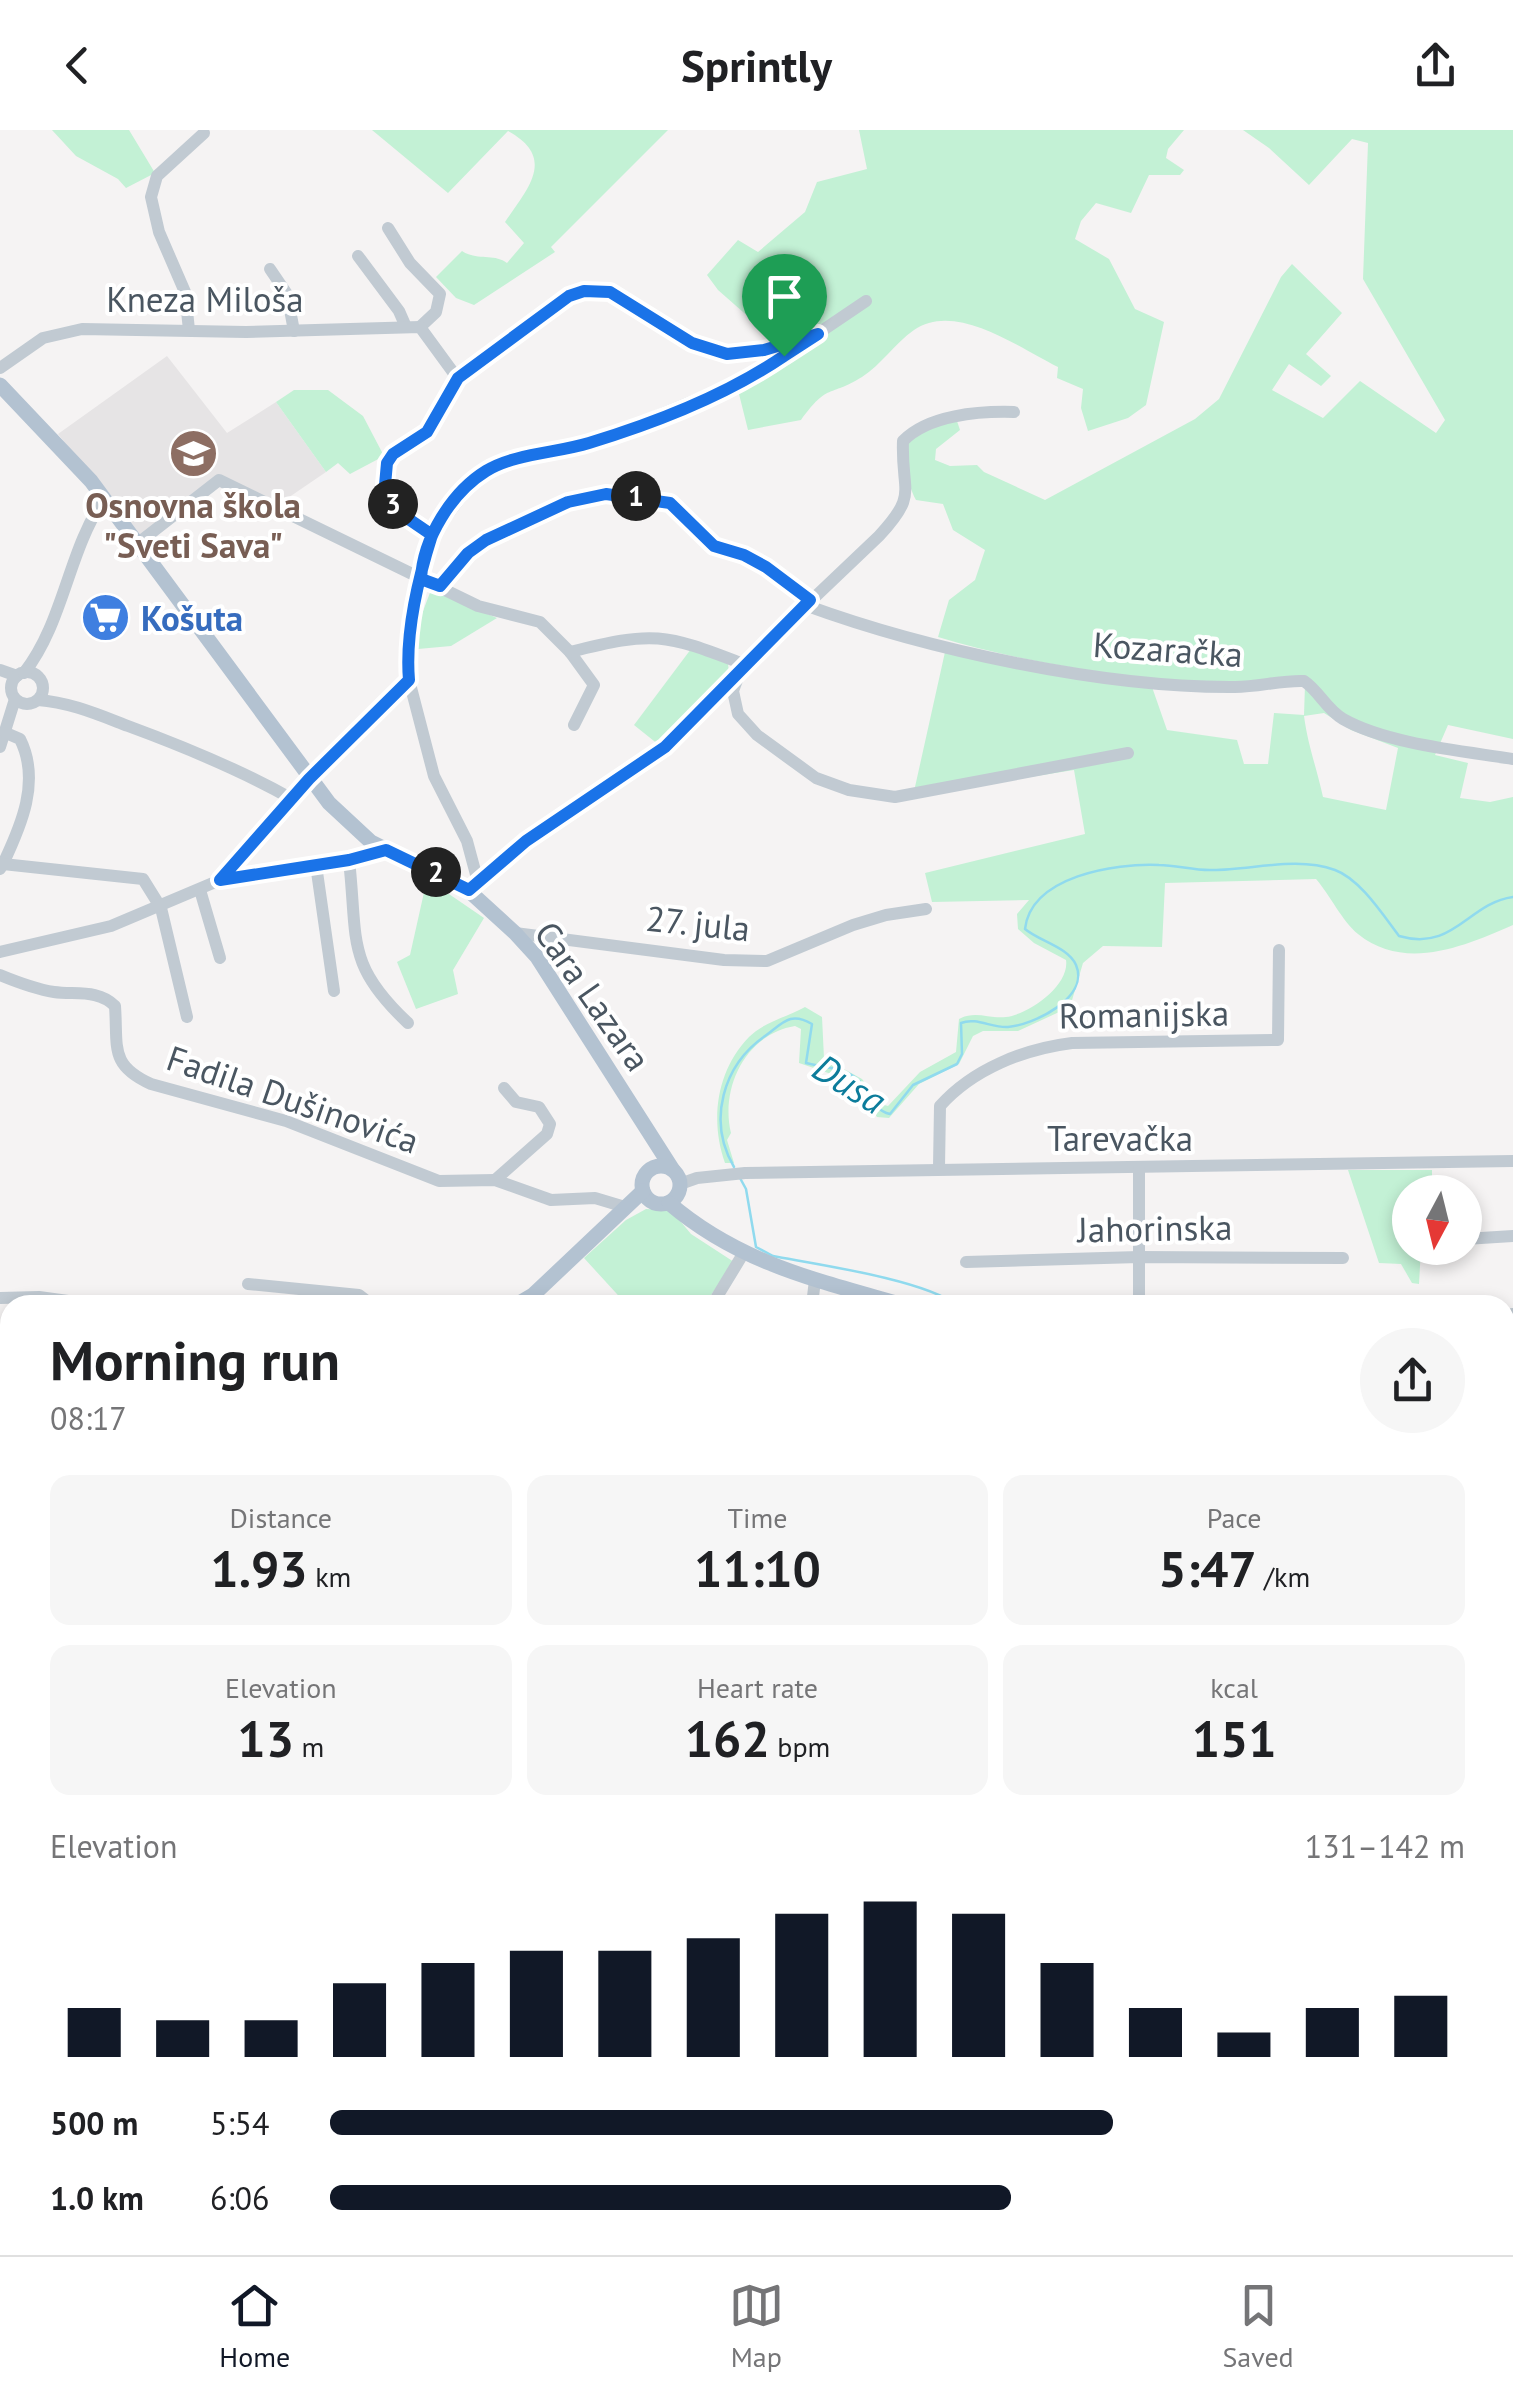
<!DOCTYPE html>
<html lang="en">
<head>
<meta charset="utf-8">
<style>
  :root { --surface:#fff; --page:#f6f6f6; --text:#202124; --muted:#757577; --line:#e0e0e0; --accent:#111827 }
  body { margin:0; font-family:"PT Sans",sans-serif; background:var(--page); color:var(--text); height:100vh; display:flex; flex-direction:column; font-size:38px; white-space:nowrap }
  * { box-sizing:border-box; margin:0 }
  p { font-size:32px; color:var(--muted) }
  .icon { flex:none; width:55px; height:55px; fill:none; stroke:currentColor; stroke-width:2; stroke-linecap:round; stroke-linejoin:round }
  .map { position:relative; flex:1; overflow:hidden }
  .panel { position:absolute; left:0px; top:1165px; width:1515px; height:960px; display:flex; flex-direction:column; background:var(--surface); border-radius:30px 30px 0 0; box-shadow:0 5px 15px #0003 }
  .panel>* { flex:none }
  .needle { width:65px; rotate:187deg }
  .tools { position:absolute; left:1392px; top:1045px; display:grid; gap:20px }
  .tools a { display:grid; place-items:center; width:90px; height:90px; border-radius:50%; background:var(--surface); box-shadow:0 5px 15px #0003; font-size:50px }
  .pin { position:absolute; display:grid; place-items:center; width:85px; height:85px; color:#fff; margin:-102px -42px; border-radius:50% 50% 50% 0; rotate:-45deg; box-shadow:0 0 10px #0007 }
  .pin .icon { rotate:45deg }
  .km { position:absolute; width:50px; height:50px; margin:-25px; border-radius:50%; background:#222; color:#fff; font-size:28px; line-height:50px; text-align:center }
  .round { display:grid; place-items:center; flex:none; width:105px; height:105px; border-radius:52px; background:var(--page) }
  .head { display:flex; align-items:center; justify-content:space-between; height:170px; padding:0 50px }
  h1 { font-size:55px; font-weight:600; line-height:75px }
  .figures { display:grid; grid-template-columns:repeat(3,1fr); gap:15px; height:170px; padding:10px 50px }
  .figures div { display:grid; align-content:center; border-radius:20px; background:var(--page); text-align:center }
  .figures b { font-size:50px; font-weight:600 }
  .figures small { font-size:28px; font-weight:400 }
  .figures p { font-size:28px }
  .chart { height:280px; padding:20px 50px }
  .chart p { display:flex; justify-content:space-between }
  .chart svg { width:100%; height:180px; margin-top:10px; stroke:var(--accent); stroke-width:6 }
  ul { padding:0 50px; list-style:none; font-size:32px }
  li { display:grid; grid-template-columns:160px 120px 1fr; align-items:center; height:75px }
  li i { height:25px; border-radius:12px; background:var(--accent) }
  header { display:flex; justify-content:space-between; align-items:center; height:130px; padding:0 50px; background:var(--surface); font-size:45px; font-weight:600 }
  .tab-bar { display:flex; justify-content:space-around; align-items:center; height:140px; border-top:2px solid var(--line); background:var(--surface); font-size:28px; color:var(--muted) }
  .tab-bar a { display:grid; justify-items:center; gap:5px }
  .tab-bar .selected { color:var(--accent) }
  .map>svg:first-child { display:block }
  .commercial { fill:#fdf9ef }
  .education { fill:#e6e4e5 }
  .green { fill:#c3f1d5; fill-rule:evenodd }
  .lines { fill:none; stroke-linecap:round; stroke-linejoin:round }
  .stream { stroke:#90daee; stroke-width:2.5 }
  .minor { stroke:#c1cad2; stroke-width:12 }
  .major { stroke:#b3c2d1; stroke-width:15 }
  .rail { stroke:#b5b8bd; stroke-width:2.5 }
  .route-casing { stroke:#fff; stroke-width:20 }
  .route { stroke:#1a73e8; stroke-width:12 }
  .labels { text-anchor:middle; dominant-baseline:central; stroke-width:8; stroke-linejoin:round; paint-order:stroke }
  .street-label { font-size:35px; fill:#4a5661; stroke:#fff }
  .education-label { font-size:35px; font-weight:bold; fill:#785e54; stroke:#fff }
  .shop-label { font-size:35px; font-weight:bold; fill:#366cbe; stroke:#fff; text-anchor:start }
  .water-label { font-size:38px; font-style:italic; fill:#0c7c9b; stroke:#fff }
</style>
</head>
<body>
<header><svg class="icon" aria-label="back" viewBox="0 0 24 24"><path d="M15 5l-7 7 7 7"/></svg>Sprintly<svg class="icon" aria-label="share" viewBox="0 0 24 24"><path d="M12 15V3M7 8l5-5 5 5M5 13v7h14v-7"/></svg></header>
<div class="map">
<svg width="1513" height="2125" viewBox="0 0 1513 2125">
  <rect width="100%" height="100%" fill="#f5f3f3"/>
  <polygon class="commercial" points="417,2115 447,2115 449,2125 285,2125"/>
  <polygon class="education" points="167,226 227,303 276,272 326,342 279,374 221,345 140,406 58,304"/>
  <g class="green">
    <polygon points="52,0 129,0 155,43 126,58 118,49 76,26"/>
    <path d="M372,0H668L551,117L555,122L474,175L456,168L436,147L462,121C477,131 494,123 507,133L524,113L505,92C528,58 557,28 508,1L448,63Z"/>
    <path d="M859,0H1184L1168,19L1166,28L1184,40L1180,45H1149L1131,83L1096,73L1081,91L1075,109L1109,129L1135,179L1164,192L1146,275L1128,288L1088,301L1081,278L1083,259L1057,248L1058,237C1019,218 956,171 914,200C895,213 881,235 862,247C828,268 829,252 801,290L748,300L738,260L793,226L718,160L707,145L738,110L758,122L805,82L817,52L867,39Z"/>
    <path d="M1243,0H1513V609L1448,595L1435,625L1468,633L1460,668L1490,672L1513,667V795C1465,816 1405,842 1358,804C1342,791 1330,765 1316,749L1165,753L1162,817L1103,816L1083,833L1070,877L1018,901H983L973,906L959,934L919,954L889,988L877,987L849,950L799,933L801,899L795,896C746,904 720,958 731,1003L727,1010L734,1033H725C710,991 716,941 749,907C764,892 787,887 805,877L822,887L824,928L862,949L881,974L888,976L920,942L956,922L959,889C975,880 989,889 1006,887C1030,884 1070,855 1066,830L1034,813L1018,799L1017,784L1029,770L932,772L925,743L1085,704L1074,640L913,666L945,522L1152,557L1167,600L1237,610L1244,634H1268L1274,583L1304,585L1305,555C1184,556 1055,542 938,507L949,470L975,450L985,420L953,400L943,374L916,370C907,355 899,313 917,301C927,295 946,294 957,291L960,300L936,319L935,330L950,336L977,335L984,342L1045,370L1195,289L1219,269L1281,147L1292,134L1342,183L1306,224L1331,246L1321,256L1289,234L1272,260L1323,288L1360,251L1436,303L1445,290L1363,149L1368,13L1352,9L1309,55L1269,18ZM1324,583L1351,600L1398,618L1386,680L1323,667C1317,639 1308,616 1304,586Z"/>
    <polygon points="294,260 328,260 363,286 384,326 350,344 338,333 326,342 276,272"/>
    <polygon points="431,460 497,488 451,516 418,519 420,489"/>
    <polygon points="691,519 728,534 729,543 659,615 634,595"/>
    <polygon points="427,749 484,788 453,840 458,864 416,879 397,832 410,825"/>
    <polygon points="1348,1040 1432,1040 1432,1062 1410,1062 1410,1118 1421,1118 1419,1154 1412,1153 1401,1134 1379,1133"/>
    <polygon points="646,1079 671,1080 691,1104 734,1132 704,1175 627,1175 584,1128 626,1090"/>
  </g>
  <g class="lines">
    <g class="stream">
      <path d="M734,1037C707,991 723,935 765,906C783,893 790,881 812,894L806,933C822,937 842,938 856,948C870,959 871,980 890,984L913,955L957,934L962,924L961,893C976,887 992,898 1008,897C1033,895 1090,868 1076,835C1068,817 1039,811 1025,799C1031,746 1115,733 1159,735C1177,735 1195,741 1213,740C1252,740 1297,726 1335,740C1360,749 1383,785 1399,806C1454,822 1468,773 1513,767"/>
      <path d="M740,1048L746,1059L756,1117L773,1126C815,1134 926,1150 956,1175"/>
      <polyline points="1505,1811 1513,1817"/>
    </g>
    <g class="minor">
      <polyline points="388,98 410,133 440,164 436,182 420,197"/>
      <polyline points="358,126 399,181 406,197"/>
      <polyline points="270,139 287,164 294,201"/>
      <polyline points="189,200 185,162 159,102 151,67 157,46 204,3"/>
      <polyline points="0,238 43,208 82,199 246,202 420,197 458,249"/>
      <path d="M432,405L410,390L389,368L385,355L387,333L393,324L427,302L458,249L569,166C633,145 668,220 730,224C752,226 776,217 798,211"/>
      <polyline points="137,414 219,350 478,476 540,492 570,522 594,555 574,595"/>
      <polyline points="440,456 468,423 486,410 568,372 606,364 670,373 714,416 744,425 766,437 810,470"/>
      <path d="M805,475C928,520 1104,558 1235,557C1259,557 1281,550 1304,551C1319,561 1326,579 1343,589C1387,614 1463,621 1513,629"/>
      <path d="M570,522C654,501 663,503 743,534L733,561L738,584L757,605L816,648L849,660L895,667L1128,623"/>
      <polyline points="0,540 17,546"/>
      <circle cx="27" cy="558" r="16"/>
      <path d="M24,543C64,492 68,421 104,369"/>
      <polyline points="409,550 434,646 467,711 478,752 474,755"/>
      <path d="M38,570C69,572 99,585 128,596C185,617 239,639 292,669"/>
      <polyline points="0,617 15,569"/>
      <path d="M349,730C358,810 345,834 408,893"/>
      <path d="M3,734C21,696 41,651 20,609L6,603"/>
      <polyline points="316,735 334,861"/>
      <polyline points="0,739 3,734 143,749 161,778 187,887"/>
      <polyline points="220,750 309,649 409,550 410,509 422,438 432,405 474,350 493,337 623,300 758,244 866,171"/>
      <path d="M478,752L525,711L665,617L734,544L879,406C919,363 901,363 903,311C928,285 979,281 1014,282"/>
      <polyline points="200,760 220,828"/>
      <polyline points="515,803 724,830 767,831 853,795 886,785 926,779"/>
      <polyline points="0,822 111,796 220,750 349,730 386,720"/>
      <path d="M0,845C17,852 35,859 54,862C75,865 98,859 115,876C118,917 109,935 151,954L286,991L439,1051L495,1050L551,1070L595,1068L625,1077"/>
      <path d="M939,1037L940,976C973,939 1024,919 1072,913L1278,910L1279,820"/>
      <polyline points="495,1050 547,1004 550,994 539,977 516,972 504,958"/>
      <polyline points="680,1054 697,1048 745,1043 1513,1031"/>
      <polyline points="1465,1109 1513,1106"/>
      <polyline points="966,1132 1139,1127 1343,1128"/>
      <polyline points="248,1154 359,1165 372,1175"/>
      <polyline points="0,1168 39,1167 97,1175"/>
      <polyline points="712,1175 743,1124"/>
      <polyline points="812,1175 815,1150"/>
      <polyline points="1139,1175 1139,1039"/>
      <polyline points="1505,1185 1513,1184"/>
      <polyline points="0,1238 10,1239"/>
      <polyline points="1505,1289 1513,1293"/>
      <polyline points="1505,1315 1513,1312"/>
      <polyline points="0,1584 10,1583"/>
      <polyline points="1505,1738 1513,1742"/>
      <polyline points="0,1905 10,1906"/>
      <polyline points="40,2115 41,2125"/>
      <polyline points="778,2115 783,2125"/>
      <polyline points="857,2125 865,2115"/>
    </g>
    <g class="major">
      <polyline points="0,255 91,351 329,673 371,712 469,761 515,803 537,827 673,1040"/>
      <circle cx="661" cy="1055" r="19"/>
      <path d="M669,1073C739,1133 816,1150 903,1175"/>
      <polyline points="516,1175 533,1165 643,1061"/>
      <polyline points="1505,1833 1513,1837"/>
      <polyline points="587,2115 591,2125"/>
    </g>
    <g class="rail">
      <polyline points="0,1731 10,1735"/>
      <polyline points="1505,2031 1513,2032"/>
    </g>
  </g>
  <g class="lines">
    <defs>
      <path id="route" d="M784,226C728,264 655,293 589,313C557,323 516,323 486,341C452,362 423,408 421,449L440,456L468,423L486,410L568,372L606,364L670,373L714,416L744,425L766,437L810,470L665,617L526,711L469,760L386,720L349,730L220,750L309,649L409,550C405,503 418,449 432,405L410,390L389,368L385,355L387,333L393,324L427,302L458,248L569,166L584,161L610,162L692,213L727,224L764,220L818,204L784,226"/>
    </defs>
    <use href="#route" class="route-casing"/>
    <use href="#route" class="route"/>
  </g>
  <defs>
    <symbol id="school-disc" viewBox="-11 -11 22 22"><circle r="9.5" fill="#8d6e63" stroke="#fff"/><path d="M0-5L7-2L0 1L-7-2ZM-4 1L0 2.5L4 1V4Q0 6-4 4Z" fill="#fff"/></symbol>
    <symbol id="supermarket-disc" viewBox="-11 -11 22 22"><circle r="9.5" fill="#3f7fe0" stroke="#fff"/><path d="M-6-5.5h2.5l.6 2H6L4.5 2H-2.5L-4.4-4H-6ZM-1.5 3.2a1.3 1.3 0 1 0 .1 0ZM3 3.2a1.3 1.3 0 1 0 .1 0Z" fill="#fff"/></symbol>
  </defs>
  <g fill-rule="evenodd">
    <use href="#school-disc" x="166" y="296" width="55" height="55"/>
    <use href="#supermarket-disc" x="78" y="460" width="55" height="55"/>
  </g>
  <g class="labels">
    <g class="street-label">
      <text x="205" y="169">Kneza Miloša</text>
      <text transform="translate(1168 519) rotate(4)">Kozaračka</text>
      <text transform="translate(698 793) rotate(6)">27. jula</text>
      <text transform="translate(593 866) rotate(55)">Cara Lazara</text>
      <text transform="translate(1144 884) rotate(-1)">Romanijska</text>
      <text transform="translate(293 969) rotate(19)">Fadila Dušinovića</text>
      <text x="1120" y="1008">Tarevačka</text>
      <text transform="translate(1155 1098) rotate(-1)">Jahorinska</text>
    </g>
    <g class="education-label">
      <text x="193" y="375">Osnovna škola<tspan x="193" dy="40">"Sveti Sava"</tspan></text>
    </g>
    <g class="shop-label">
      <text x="141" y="488">Košuta</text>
    </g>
    <g class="water-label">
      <text transform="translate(850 953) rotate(32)">Dusa</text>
    </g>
  </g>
</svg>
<div class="tools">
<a><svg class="needle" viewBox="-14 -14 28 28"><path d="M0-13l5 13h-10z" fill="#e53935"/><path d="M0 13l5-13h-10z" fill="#757577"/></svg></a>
</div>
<div class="pin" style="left:784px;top:226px;background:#1e9e55"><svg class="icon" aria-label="arrive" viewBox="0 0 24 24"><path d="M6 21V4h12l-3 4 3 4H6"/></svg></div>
<b class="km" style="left:636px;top:366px">1</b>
<b class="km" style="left:436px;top:742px">2</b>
<b class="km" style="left:393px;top:374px">3</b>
<section class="panel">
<div class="head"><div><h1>Morning run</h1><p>08:17</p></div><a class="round"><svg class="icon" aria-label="share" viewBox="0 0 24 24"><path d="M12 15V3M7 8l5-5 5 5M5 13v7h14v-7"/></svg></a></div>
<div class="figures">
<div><p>Distance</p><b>1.93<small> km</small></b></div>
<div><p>Time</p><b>11:10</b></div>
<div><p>Pace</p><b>5:47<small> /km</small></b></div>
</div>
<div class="figures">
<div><p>Elevation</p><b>13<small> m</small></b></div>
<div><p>Heart rate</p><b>162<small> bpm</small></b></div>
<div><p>kcal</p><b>151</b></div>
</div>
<div class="chart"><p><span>Elevation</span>131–142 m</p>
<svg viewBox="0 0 160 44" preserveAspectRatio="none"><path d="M5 44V32M15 44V35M25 44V35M35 44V26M45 44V21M55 44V18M65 44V18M75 44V15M85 44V9M95 44V6M105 44V9M115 44V21M125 44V32M135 44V38M145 44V32M155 44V29"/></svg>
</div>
<ul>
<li><b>500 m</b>5:54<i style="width:69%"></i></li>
<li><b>1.0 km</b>6:06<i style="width:60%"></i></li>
</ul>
</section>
</div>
<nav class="tab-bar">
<a class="selected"><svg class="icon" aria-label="home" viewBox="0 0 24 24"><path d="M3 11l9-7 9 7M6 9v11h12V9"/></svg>Home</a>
<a><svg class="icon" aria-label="map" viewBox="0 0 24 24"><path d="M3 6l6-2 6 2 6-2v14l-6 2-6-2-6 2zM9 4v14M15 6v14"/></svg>Map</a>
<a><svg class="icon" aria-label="saved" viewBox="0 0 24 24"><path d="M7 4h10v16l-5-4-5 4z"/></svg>Saved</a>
</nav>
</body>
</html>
